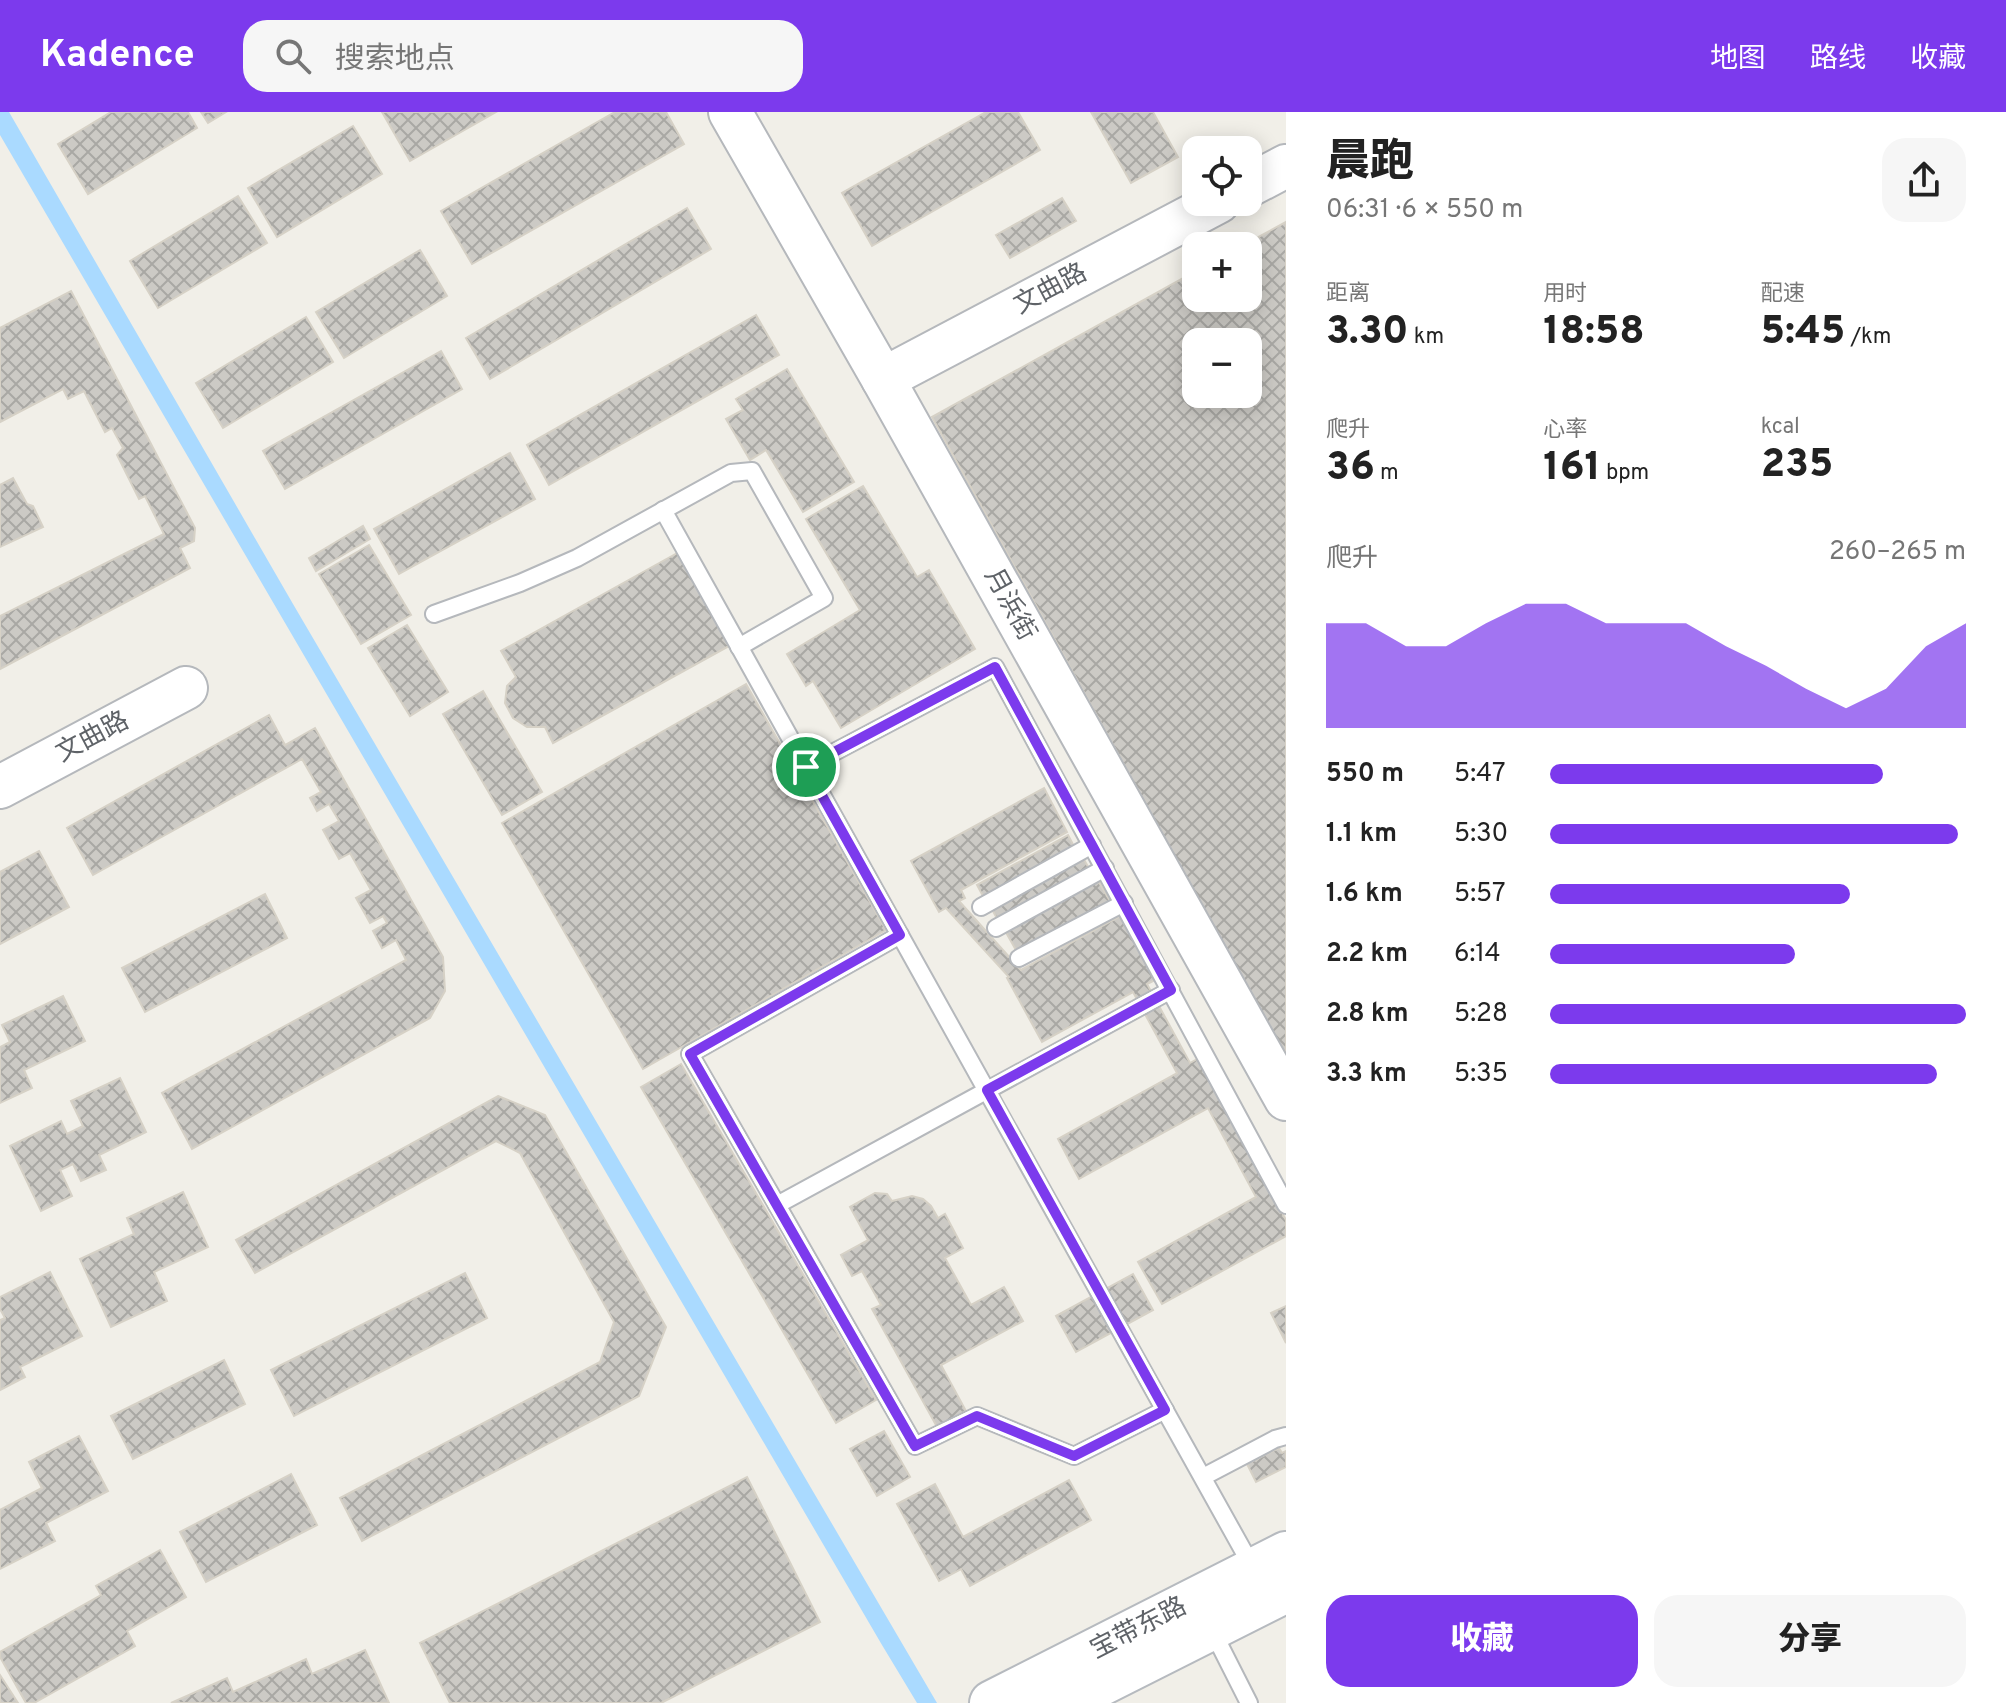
<!DOCTYPE html>
<html lang="zh">
<head>
<meta charset="utf-8">
<style>
  :root { --surface:#fff; --page:#f6f6f6; --text:#222; --muted:#767676; --accent:#7c3aed }
  body { margin:0; font-family:Overpass,"Noto Sans SC",sans-serif; background:var(--page); color:var(--text); height:100vh; display:flex; flex-direction:column; font-size:30px; white-space:nowrap }
  * { box-sizing:border-box; margin:0 }
  p { font-size:26px; color:var(--muted) }
  .icon { flex:none; width:44px; height:44px; fill:none; stroke:currentColor; stroke-width:2; stroke-linecap:round; stroke-linejoin:round }
  .map { position:relative; flex:1; overflow:hidden }
  .panel { display:flex; flex-direction:column; background:var(--surface); width:720px }
  .panel>* { flex:none }
  .fabs { position:absolute; left:1182px; top:24px; display:grid; gap:16px }
  .fabs a { display:grid; place-items:center; width:80px; height:80px; border-radius:16px; background:var(--surface); box-shadow:0 4px 20px #0003; font-size:40px }
  .pin { position:absolute; display:grid; place-items:center; width:68px; height:68px; color:#fff; margin:-34px; border:4px solid #fff; border-radius:50%; box-shadow:0 2px 8px #0007 }
  .round { display:grid; place-items:center; flex:none; width:84px; height:84px; border-radius:24px; background:var(--page) }
  .summary { display:flex; align-items:center; justify-content:space-between; height:136px; padding:0 40px }
  h1 { font-size:44px; font-weight:800; line-height:60px }
  .metrics { display:grid; grid-template-columns:repeat(3,1fr); gap:12px; height:136px; padding:8px 40px }
  .metrics div { display:grid; align-content:center }
  .metrics b { font-size:40px; font-weight:800 }
  .metrics small { font-size:22px; font-weight:400 }
  .metrics p { font-size:22px }
  .chart { height:224px; padding:16px 40px }
  .chart p { display:flex; justify-content:space-between }
  .chart svg { width:100%; height:144px; margin-top:8px; fill:var(--accent); opacity:.7 }
  .button { display:flex; gap:16px; margin-top:auto; padding:16px 40px }
  .button a { flex:1; height:92px; border-radius:24px; background:var(--accent); color:#fff; font-size:32px; font-weight:800; line-height:92px; text-align:center }
  .button a+a { background:var(--page); color:var(--text) }
  ul { padding:0 40px; list-style:none; font-size:26px }
  li { display:grid; grid-template-columns:128px 96px 1fr; align-items:center; height:60px }
  li i { height:20px; border-radius:10px; background:var(--accent) }
  header { display:flex; align-items:center; gap:48px; box-sizing:border-box; height:112px; padding:0 40px; background:var(--accent); color:#fff }
  header strong { font-size:38px }
  nav { display:flex; gap:44px; margin-inline-start:auto; font-size:28px }
  .search { width:560px; height:72px; background:var(--page); display:flex; align-items:center; gap:20px; box-sizing:border-box; padding:0 28px; border-radius:24px; color:var(--muted); font-size:30px }
  main { display:flex; flex:1; min-height:0 }
  .map>svg:first-child { display:block }
  .water { fill:#aadaff }
  .building { fill:url(#building-cross-hatch); stroke:#d6d1c6; stroke-width:2; fill-rule:evenodd }
  .lines { fill:none; stroke-linecap:round; stroke-linejoin:round }
  .service-casing { stroke:#b5b8bc; stroke-width:20 }
  .tertiary-casing { stroke:#b5b8bc; stroke-width:46 }
  .secondary-casing { stroke:#b6babf; stroke-width:48 }
  .service { stroke:#fff; stroke-width:16 }
  .tertiary { stroke:#fff; stroke-width:42 }
  .secondary { stroke:#fff; stroke-width:44 }
  .route-casing { stroke:#fff; stroke-width:16 }
  .route { stroke:#7c3aed; stroke-width:10 }
  .labels { text-anchor:middle; dominant-baseline:central; stroke-width:6; stroke-linejoin:round; paint-order:stroke }
  .street-label { font-size:26px; fill:#5f6368; stroke:#fff }
</style>
</head>
<body>
<header>
<strong>Kadence</strong>
<div class="search"><svg class="icon" aria-label="search" viewBox="0 0 24 24"><circle cx="10" cy="10" r="6"/><path d="M15 15l6 6"/></svg>搜索地点</div>
<nav><a>地图</a><a>路线</a><a>收藏</a></nav>
</header>
<main>
<div class="map">
<svg width="1286" height="1591" viewBox="0 0 1286 1591">
  <defs>
    <pattern id="building-cross-hatch" width="8" height="8" patternUnits="userSpaceOnUse" patternTransform="scale(2)"><rect width="8" height="8" fill="#cccac5"/><path d="M0 0l8 8M0 8l8-8" fill="none" stroke="#a9a8a4"/></pattern>
  </defs>
  <rect width="100%" height="100%" fill="#f1efe8"/>
  <polygon class="water" points="0,0 9,0 293,492 937,1591 917,1591 882,1533 0,23"/>
  <g class="building">
    <polygon points="111,0 188,0 197,16 88,82 58,32"/>
    <polygon points="201,0 226,0 208,11"/>
    <polygon points="382,0 496,0 410,49"/>
    <polygon points="615,0 666,0 684,32 472,152 441,99"/>
    <polygon points="986,0 1018,0 1040,38 872,134 842,81"/>
    <polygon points="1091,0 1153,0 1178,45 1131,71"/>
    <polygon points="353,14 382,62 277,125 248,76"/>
    <polygon points="238,84 267,131 158,196 130,149"/>
    <polygon points="1062,86 1076,109 1010,146 996,123"/>
    <polygon points="687,96 711,137 490,267 466,226"/>
    <path d="M1286,110V946L932,305L1196,159V186H1248V134H1242ZM1196,230H1248V282H1196Z"/>
    <polygon points="420,138 447,184 344,246 316,200"/>
    <polygon points="71,179 195,416 194,429 180,436 190,456 0,557 0,504 164,422 145,384 139,387 117,343 123,336 112,316 105,320 84,279 68,287 63,277 0,310 0,216"/>
    <polygon points="756,203 779,243 549,373 527,333"/>
    <polygon points="306,205 333,250 223,316 196,271"/>
    <polygon points="441,239 462,277 285,377 263,339"/>
    <polygon points="787,257 854,370 803,400 766,338 750,348 726,307 743,298 736,287"/>
    <polygon points="510,341 535,387 399,462 374,417"/>
    <polygon points="13,366 27,392 33,394 43,415 0,435 0,373"/>
    <polygon points="863,374 917,465 929,458 975,537 841,616 813,569 806,574 787,542 860,498 806,407"/>
    <polygon points="363,414 370,427 316,459 309,446"/>
    <polygon points="369,433 411,503 361,532 319,462"/>
    <polygon points="679,440 729,534 553,631 545,615 527,615 513,606 505,591 507,574 516,565 501,539"/>
    <polygon points="407,513 448,580 410,604 368,536"/>
    <polygon points="746,572 886,818 643,957 502,711"/>
    <polygon points="483,579 542,680 502,703 443,602"/>
    <polygon points="269,603 285,633 315,616 443,845 445,879 430,906 192,1037 162,981 406,848 396,828 382,836 373,819 387,811 383,804 370,811 356,786 371,778 350,741 339,747 323,718 339,709 329,692 317,699 310,686 321,680 302,647 93,763 67,716"/>
    <polygon points="1044,676 1067,720 961,778 965,786 959,789 1021,858 1124,802 1159,866 1147,872 1190,951 1199,946 1286,1108 1286,1124 1162,1192 1138,1150 1256,1085 1208,996 1079,1067 1058,1027 1177,961 1133,880 1042,930 1007,866 1009,865 946,796 939,800 911,749"/>
    <polygon points="1068,723 1076,738 985,788 977,773"/>
    <polygon points="39,739 69,795 0,832 0,760"/>
    <polygon points="1082,744 1091,760 999,810 990,794"/>
    <polygon points="1097,767 1110,789 1017,840 1004,817"/>
    <polygon points="265,782 287,826 145,900 122,856"/>
    <polygon points="63,884 85,929 24,958 32,976 0,991 0,935 10,930 2,913"/>
    <polygon points="681,952 876,1288 836,1311 641,975"/>
    <polygon points="120,966 146,1020 99,1043 106,1058 81,1069 73,1052 60,1058 72,1084 41,1099 10,1034 61,1009 67,1022 83,1014 71,989"/>
    <polygon points="498,984 545,1003 666,1215 639,1284 362,1429 340,1386 600,1250 614,1210 520,1041 496,1029 255,1161 236,1128"/>
    <polygon points="183,1080 208,1135 154,1160 167,1189 111,1215 80,1147 134,1122 127,1106"/>
    <polygon points="875,1081 887,1082 892,1089 912,1084 923,1087 931,1094 938,1106 945,1102 963,1136 945,1146 971,1193 1004,1175 1023,1209 941,1253 966,1299 937,1315 872,1197 881,1193 862,1159 852,1164 841,1143 868,1128 850,1095"/>
    <polygon points="50,1160 82,1224 20,1255 25,1265 0,1278 0,1208 5,1206 0,1197 0,1185"/>
    <polygon points="465,1161 487,1206 294,1304 271,1258"/>
    <polygon points="1133,1162 1153,1198 1076,1240 1056,1204"/>
    <polygon points="1286,1194 1286,1231 1271,1201"/>
    <polygon points="224,1248 245,1292 133,1347 111,1304"/>
    <polygon points="884,1319 910,1365 877,1384 850,1337"/>
    <polygon points="79,1324 108,1379 46,1411 55,1429 0,1457 0,1398 42,1376 29,1350"/>
    <polygon points="1279,1336 1282,1341 1286,1339 1286,1355 1256,1370 1247,1352"/>
    <polygon points="291,1362 317,1413 206,1470 180,1420"/>
    <polygon points="747,1365 820,1510 661,1591 450,1591 420,1531"/>
    <polygon points="1069,1368 1091,1408 970,1474 961,1457 939,1469 897,1392 935,1372 963,1425"/>
    <polygon points="160,1438 186,1485 127,1519 135,1534 34,1591 26,1591 0,1545 0,1540 101,1483 96,1474"/>
    <polygon points="365,1538 389,1591 171,1591 227,1566 233,1580 306,1547 312,1562"/>
    <polygon points="0,1563 18,1591 0,1591"/>
  </g>
  <g class="lines">
    <defs>
      <g id="service">
        <polyline points="663,398 1254,1458"/>
        <polyline points="434,502 520,471 577,446 731,361 752,359 824,486 739,535"/>
        <polyline points="806,655 995,555 1286,1093"/>
        <polyline points="981,795 1092,733"/>
        <polyline points="996,816 1105,756"/>
        <polyline points="1019,846 1124,791"/>
        <polyline points="777,1093 690,942 900,823"/>
        <polyline points="1165,1298 1074,1344 977,1304 915,1334 777,1093 1171,878"/>
        <polyline points="1203,1365 1275,1327 1286,1324"/>
        <polyline points="1212,1518 1249,1591"/>
      </g>
      <g id="tertiary">
        <polyline points="730,0 883,267 1286,987"/>
        <polyline points="1248,74 1286,54"/>
        <polyline points="883,267 1218,90"/>
        <polyline points="0,675 186,576"/>
      </g>
      <g id="secondary">
        <polyline points="992,1591 1286,1442"/>
        <polyline points="1062,1591 1286,1478"/>
      </g>
    </defs>
    <use href="#service" class="service-casing"/>
    <use href="#tertiary" class="tertiary-casing"/>
    <use href="#secondary" class="secondary-casing"/>
    <use href="#service" class="service"/>
    <use href="#tertiary" class="tertiary"/>
    <use href="#secondary" class="secondary"/>
  </g>
  <g class="lines">
    <defs>
      <polygon id="route" points="995,555 1171,878 987,978 1165,1298 1074,1344 977,1304 915,1334 690,942 900,823 806,655"/>
    </defs>
    <use href="#route" class="route-casing"/>
    <use href="#route" class="route"/>
  </g>
  <g class="labels">
    <g class="street-label">
      <text transform="translate(1051 178) rotate(-28)">文曲路</text>
      <text transform="translate(1009 493) rotate(61)">月浜街</text>
      <text transform="translate(93 626) rotate(-28)">文曲路</text>
      <text transform="translate(1139 1517) rotate(-27)">宝带东路</text>
    </g>
  </g>
</svg>
<div class="fabs">
<a><svg class="icon" aria-label="locate" viewBox="0 0 24 24"><circle cx="12" cy="12" r="6"/><path d="M12 2v4M12 18v4M2 12h4M18 12h4"/></svg></a>
<a>+</a>
<a>−</a>
</div>
<div class="pin" style="left:806px;top:655px;background:#1e9e55"><svg class="icon" aria-label="arrive" viewBox="0 0 24 24"><path d="M6 21V4h12l-3 4 3 4H6"/></svg></div>
</div>
<section class="panel">
<div class="summary"><div><h1>晨跑</h1><p>06:31 · 6 × 550 m</p></div><a class="round"><svg class="icon" aria-label="share" viewBox="0 0 24 24"><path d="M12 15V3M7 8l5-5 5 5M5 13v7h14v-7"/></svg></a></div>
<div class="metrics">
<div><p>距离</p><b>3.30<small> km</small></b></div>
<div><p>用时</p><b>18:58</b></div>
<div><p>配速</p><b>5:45<small> /km</small></b></div>
</div>
<div class="metrics">
<div><p>爬升</p><b>36<small> m</small></b></div>
<div><p>心率</p><b>161<small> bpm</small></b></div>
<div><p>kcal</p><b>235</b></div>
</div>
<div class="chart"><p><span>爬升</span>260–265 m</p>
<svg viewBox="0 0 160 44" preserveAspectRatio="none"><path d="M0 44V12L10 12L20 19L30 19L40 12L50 6L60 6L70 12L80 12L90 12L100 19L110 25L120 32L130 38L140 32L150 19L160 12V44z"/></svg>
</div>
<ul>
<li><b>550 m</b>5:47<i style="width:80%"></i></li>
<li><b>1.1 km</b>5:30<i style="width:98%"></i></li>
<li><b>1.6 km</b>5:57<i style="width:72%"></i></li>
<li><b>2.2 km</b>6:14<i style="width:59%"></i></li>
<li><b>2.8 km</b>5:28<i style="width:100%"></i></li>
<li><b>3.3 km</b>5:35<i style="width:93%"></i></li>
</ul>
<div class="button"><a>收藏</a><a>分享</a></div>
</section>
</main>
</body>
</html>
